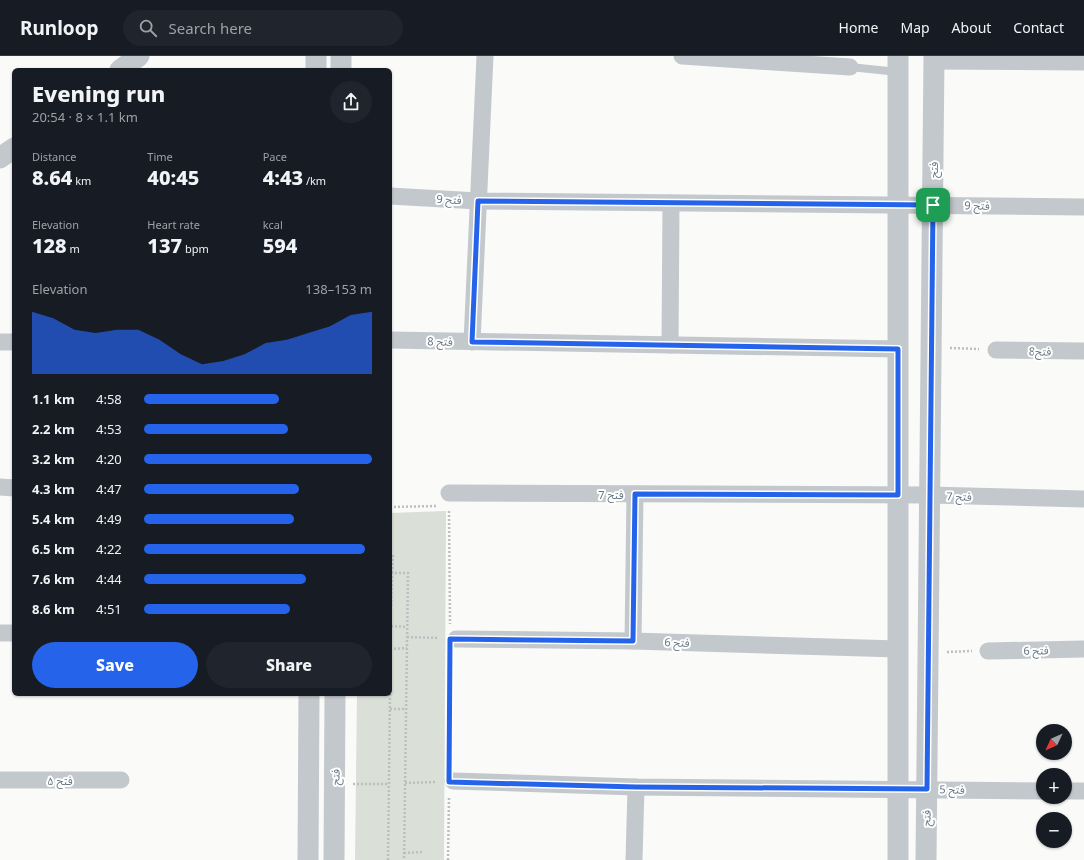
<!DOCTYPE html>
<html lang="en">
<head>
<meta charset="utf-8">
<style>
  :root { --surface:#171b24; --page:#20242c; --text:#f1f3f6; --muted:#9ea1a6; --line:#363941; --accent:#2563eb }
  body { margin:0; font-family:"Noto Sans","Noto Sans Arabic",sans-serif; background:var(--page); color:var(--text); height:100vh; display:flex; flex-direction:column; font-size:15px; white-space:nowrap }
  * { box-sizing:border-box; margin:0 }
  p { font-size:13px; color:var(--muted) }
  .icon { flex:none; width:22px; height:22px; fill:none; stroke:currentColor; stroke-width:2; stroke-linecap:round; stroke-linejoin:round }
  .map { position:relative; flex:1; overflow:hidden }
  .details { position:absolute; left:12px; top:12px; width:380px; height:628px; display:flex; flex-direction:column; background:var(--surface); border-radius:6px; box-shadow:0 1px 3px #0004 }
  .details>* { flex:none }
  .needle { width:26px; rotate:226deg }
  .fabs { position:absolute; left:1036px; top:668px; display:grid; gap:8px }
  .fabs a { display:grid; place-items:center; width:36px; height:36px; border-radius:50%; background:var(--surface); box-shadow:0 1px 3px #0004; font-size:20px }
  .pin { position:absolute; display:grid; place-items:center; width:34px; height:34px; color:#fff; margin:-17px; border-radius:8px; box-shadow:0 2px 6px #0006 }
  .round { display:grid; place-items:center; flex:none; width:42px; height:42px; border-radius:21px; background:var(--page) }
  .headline { display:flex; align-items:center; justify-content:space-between; height:68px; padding:0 20px }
  h1 { font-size:22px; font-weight:800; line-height:30px }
  .stats { display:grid; grid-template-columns:repeat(3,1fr); gap:6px; height:68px; padding:4px 20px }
  .stats div { display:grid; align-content:center }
  .stats b { font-size:20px; font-weight:800 }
  .stats small { font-size:11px; font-weight:400 }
  .stats p { font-size:11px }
  .chart { height:112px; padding:8px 20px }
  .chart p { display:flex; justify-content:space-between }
  .chart svg { width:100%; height:72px; margin-top:4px; fill:var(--accent); opacity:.7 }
  .primary-button { display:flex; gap:8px; margin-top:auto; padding:8px 20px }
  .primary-button a { flex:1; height:46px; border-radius:24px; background:var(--accent); color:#fff; font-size:16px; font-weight:800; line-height:46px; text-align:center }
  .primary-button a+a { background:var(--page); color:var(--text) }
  ul { padding:0 20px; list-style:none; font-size:13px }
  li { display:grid; grid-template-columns:64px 48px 1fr; align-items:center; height:30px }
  li i { height:10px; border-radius:5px; background:var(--accent) }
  header { display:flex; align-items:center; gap:24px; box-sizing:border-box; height:56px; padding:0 20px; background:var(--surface); border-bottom:1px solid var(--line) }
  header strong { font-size:19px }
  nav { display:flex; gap:22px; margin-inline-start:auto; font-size:14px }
  .search { width:280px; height:36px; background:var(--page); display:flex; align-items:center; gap:10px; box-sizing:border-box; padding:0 14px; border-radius:22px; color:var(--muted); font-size:15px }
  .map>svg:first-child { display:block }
  .green { fill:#dadfd7 }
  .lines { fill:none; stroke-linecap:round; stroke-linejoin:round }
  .path { stroke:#bbbfc2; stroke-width:2.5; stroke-dasharray:2 2; stroke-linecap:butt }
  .service { stroke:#c3c8cc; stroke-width:8 }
  .minor { stroke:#c3c8cc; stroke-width:17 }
  .tertiary { stroke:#c3c8cc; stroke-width:21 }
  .route-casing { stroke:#fff; stroke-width:8 }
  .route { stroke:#2563eb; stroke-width:5 }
  .labels { text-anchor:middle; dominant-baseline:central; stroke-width:4; stroke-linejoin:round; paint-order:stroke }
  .street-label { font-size:11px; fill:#657683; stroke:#fff }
</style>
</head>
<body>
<header>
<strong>Runloop</strong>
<div class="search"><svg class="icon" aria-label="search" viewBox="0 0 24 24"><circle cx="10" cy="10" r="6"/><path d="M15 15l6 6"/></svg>Search here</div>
<nav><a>Home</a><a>Map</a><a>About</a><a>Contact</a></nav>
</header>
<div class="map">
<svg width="1084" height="804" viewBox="0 0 1084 804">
  <rect width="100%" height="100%" fill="#fafaf8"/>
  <polygon class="green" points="446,455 444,804 355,804 357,638 390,638 390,457"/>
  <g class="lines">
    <g class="path">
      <polyline points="950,292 979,293"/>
      <polyline points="390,451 437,450"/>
      <polyline points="449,455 450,568"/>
      <polyline points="390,498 393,498 392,517"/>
      <polyline points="391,570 407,571"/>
      <polyline points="407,581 439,582"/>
      <polyline points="390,582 392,517 408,517 404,804"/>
      <polyline points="390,593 407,592"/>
      <polyline points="947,596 972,595"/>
      <polyline points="390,627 390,582"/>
      <polyline points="390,653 406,653"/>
      <polyline points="449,710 450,599"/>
      <polyline points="405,727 437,726"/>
      <polyline points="353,728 389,728"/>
      <polyline points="404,797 423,796"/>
      <polyline points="388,804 390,638"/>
      <polyline points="448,804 449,741"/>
    </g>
    <polyline class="service" points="850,11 898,16"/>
    <g class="minor">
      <polyline points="682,0 850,11"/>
      <polyline points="934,5 1084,6"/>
      <polyline points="390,140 478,145 1084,151"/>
      <polyline points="390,284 898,293"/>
      <polyline points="0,286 14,286"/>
      <polyline points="472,286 485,0"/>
      <polyline points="670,289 671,147"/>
      <polyline points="996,294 1084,295"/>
      <polyline points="0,431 14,432"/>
      <polyline points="449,437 930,439 1084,443"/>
      <polyline points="0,577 14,577"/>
      <polyline points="456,583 633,585 898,593"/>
      <polyline points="633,585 635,438"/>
      <polyline points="988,595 1084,593"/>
      <polyline points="0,724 121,724"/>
      <polyline points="453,725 636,731 1043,735"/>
      <polyline points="1065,735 1084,735"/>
      <polyline points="634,804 636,731"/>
    </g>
    <g class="tertiary">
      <polyline points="120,14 139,0"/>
      <polyline points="316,14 316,0"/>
      <polyline points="341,14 341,0"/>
      <polyline points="0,102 14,92"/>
      <polyline points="308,804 309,638"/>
      <polyline points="334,804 335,638"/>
      <polyline points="898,804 898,0"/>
      <polyline points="926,804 934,0"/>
    </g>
  </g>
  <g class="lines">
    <defs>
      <polygon id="route" points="478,145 933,149 927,733 636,731 449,726 450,583 633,585 635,438 898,439 898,293 472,286"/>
    </defs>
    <use href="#route" class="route-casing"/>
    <use href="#route" class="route"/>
  </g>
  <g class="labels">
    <g class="street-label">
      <text transform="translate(933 114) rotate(-90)">فتح</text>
      <text transform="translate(449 143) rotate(3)">فتح 9</text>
      <text transform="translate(977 149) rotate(1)">فتح 9</text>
      <text transform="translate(440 285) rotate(1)">فتح 8</text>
      <text transform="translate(1040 295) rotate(1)">فتح8</text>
      <text x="611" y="438">فتح 7</text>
      <text transform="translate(959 440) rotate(1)">فتح 7</text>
      <text transform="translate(677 586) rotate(2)">فتح 6</text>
      <text transform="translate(1036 594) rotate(-1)">فتح 6</text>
      <text transform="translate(335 721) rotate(-89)">فتح</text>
      <text x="60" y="724">فتح ۵</text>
      <text transform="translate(952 733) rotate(1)">فتح 5</text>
      <text transform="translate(926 762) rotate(-89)">فتح</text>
    </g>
  </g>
</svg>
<div class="fabs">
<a><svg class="needle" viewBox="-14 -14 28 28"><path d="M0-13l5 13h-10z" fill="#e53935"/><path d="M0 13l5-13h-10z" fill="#9ea1a6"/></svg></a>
<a>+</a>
<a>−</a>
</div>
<div class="pin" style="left:933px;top:149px;background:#1e9e55"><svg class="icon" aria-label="arrive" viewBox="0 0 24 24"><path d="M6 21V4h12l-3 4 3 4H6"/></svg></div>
<section class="details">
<div class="headline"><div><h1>Evening run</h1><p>20:54 · 8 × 1.1 km</p></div><a class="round"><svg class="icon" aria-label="share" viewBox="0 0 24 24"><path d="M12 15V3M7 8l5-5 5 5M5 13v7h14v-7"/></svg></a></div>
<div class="stats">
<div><p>Distance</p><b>8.64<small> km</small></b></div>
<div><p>Time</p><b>40:45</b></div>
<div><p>Pace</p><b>4:43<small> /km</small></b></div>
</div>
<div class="stats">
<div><p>Elevation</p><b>128<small> m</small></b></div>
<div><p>Heart rate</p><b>137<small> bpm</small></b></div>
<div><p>kcal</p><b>594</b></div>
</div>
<div class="chart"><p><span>Elevation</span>138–153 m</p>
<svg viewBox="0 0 160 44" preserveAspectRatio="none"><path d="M0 44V6L10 10L20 17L30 19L40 17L50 17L60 23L70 32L80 38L90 36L100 32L110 25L120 23L130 19L140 15L150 8L160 6V44z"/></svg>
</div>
<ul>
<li><b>1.1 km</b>4:58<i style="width:59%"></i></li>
<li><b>2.2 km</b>4:53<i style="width:63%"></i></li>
<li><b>3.2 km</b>4:20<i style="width:100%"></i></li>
<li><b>4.3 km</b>4:47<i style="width:68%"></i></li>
<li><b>5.4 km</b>4:49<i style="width:66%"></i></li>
<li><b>6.5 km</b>4:22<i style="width:97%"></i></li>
<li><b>7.6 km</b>4:44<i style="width:71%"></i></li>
<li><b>8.6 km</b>4:51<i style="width:64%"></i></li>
</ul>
<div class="primary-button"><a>Save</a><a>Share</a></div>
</section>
</div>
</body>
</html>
